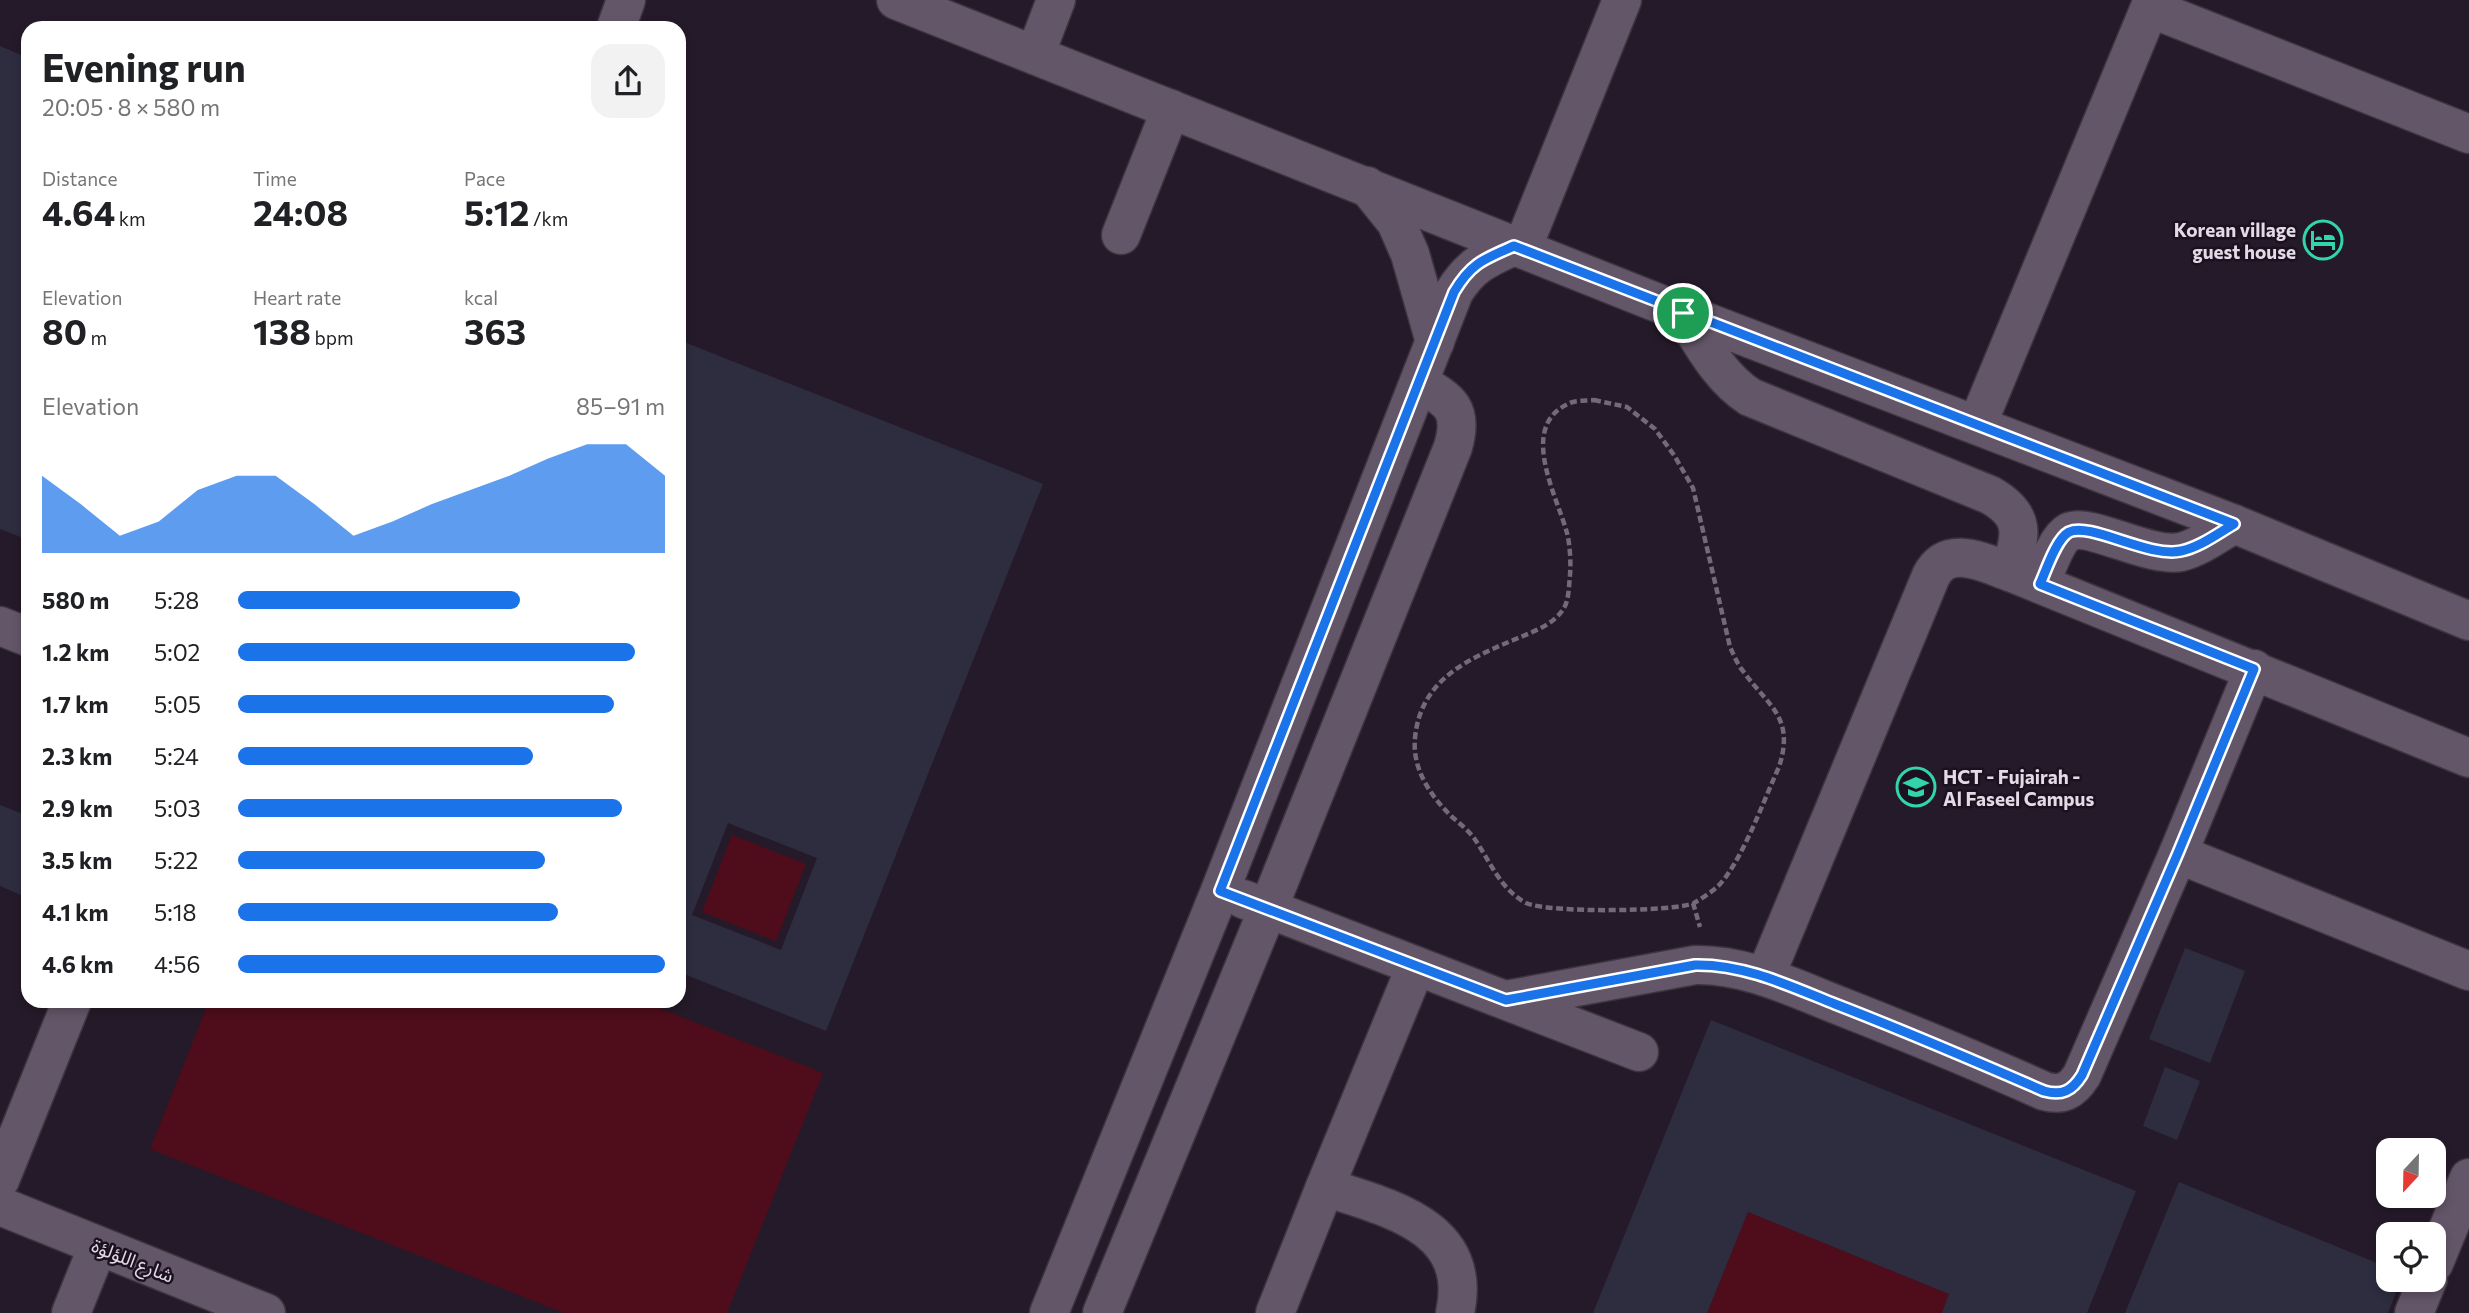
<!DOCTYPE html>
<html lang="en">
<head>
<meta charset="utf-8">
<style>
  :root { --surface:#fff; --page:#f2f2f2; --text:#202124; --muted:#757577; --accent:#1a73e8 }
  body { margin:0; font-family:Commissioner,"Noto Sans Arabic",sans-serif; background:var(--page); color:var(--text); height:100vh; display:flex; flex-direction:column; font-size:26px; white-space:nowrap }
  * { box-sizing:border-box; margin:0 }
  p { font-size:23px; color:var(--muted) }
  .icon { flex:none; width:38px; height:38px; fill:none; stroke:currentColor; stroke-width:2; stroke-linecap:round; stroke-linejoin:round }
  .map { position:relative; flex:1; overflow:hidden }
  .drawer { position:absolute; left:21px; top:21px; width:665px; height:987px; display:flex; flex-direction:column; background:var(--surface); border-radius:21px; box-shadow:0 4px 10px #0003 }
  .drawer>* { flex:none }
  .needle { width:46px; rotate:202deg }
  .controls { position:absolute; left:2376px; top:1138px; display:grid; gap:14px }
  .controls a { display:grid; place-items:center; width:70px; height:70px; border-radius:14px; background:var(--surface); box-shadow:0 4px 10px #0003; font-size:35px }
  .pin { position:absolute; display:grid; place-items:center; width:60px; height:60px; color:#fff; margin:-30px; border:4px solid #fff; border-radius:50%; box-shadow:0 2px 7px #0007 }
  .round { display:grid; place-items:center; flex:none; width:74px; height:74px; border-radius:21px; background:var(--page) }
  .head { display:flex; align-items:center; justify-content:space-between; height:119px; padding:0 21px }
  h1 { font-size:38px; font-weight:700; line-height:52px }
  .stats { display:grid; grid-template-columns:repeat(3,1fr); gap:10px; height:119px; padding:7px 21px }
  .stats div { display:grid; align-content:center }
  .stats b { font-size:35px; font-weight:700 }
  .stats small { font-size:19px; font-weight:400 }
  .stats p { font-size:19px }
  .chart { height:196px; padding:14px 21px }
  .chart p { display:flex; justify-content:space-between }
  .chart svg { width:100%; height:126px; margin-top:7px; fill:var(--accent); opacity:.7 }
  ul { padding:0 21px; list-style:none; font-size:23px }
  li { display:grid; grid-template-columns:112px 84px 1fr; align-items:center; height:52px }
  li i { height:18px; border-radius:9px; background:var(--accent) }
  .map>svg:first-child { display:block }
  .green { fill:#4f0d1b }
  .building { fill:#2e2d40; fill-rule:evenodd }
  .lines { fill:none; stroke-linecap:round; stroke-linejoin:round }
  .minor-casing { stroke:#3d3440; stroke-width:41 }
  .path { stroke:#746a77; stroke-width:4.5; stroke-dasharray:7 3.5; stroke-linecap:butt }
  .minor { stroke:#635668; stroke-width:38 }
  .route-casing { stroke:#fff; stroke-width:14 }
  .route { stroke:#1a73e8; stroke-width:9 }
  .labels { text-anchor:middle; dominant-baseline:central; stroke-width:5; stroke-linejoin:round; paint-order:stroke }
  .poi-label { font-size:19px; font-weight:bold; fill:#e2dae5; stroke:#1b1120; text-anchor:end }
  .street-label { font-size:19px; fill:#e2dae5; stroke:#1b1120 }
</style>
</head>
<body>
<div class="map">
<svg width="2469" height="1313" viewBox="0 0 2469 1313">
  <rect width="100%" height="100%" fill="#251a29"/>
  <g class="green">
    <polygon points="732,835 806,864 776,941 702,912"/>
    <polygon points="209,1001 641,1001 823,1073 727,1313 564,1313 150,1149"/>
    <polygon points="1748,1212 1949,1294 1942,1313 1707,1313"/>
  </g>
  <g class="building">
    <polygon points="0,46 28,58 28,535 26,539 0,529"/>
    <path d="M679,340L1043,484L826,1031L679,972ZM728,823L817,858L781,950L692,915Z"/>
    <polygon points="0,805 28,816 28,898 0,886"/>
    <polygon points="2185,948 2245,971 2210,1063 2149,1039"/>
    <polygon points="1711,1020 2136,1191 2087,1313 1942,1313 1949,1294 1748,1212 1707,1313 1593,1313"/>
    <polygon points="2165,1067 2200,1081 2177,1140 2143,1126"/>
    <polygon points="2179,1182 2389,1268 2389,1279 2401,1279 2388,1313 2125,1313"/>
  </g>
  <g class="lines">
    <defs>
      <g id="minor">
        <polyline points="896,0 1683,313 2234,524 2469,621"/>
        <polyline points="2150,8 2469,134"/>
        <polyline points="616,28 626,0"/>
        <polyline points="1035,55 1056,0"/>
        <polyline points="1367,186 1396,222 1410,254 1435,342"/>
        <polyline points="1121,235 1171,109"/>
        <polyline points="1522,249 1622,0"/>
        <path d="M1683,313C1702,343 1719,377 1750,397L1990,495C2027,516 2021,535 2010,572"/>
        <polyline points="1977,425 2153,0"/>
        <path d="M2040,584C2046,571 2056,539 2069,532C2090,522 2148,558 2181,552C2200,547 2217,534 2234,524"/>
        <polyline points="0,626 28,637"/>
        <polyline points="2178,854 2469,971"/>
        <polyline points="1243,899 1639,1052"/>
        <path d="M1765,977L1931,576C1948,543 1984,563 2010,572L2469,758"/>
        <path d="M1506,1000L1695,965C1746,964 1794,988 1840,1006C1909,1033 1977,1061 2044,1091C2062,1096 2072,1091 2082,1075L2178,854L2254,669"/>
        <polyline points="0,1180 72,1001"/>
        <path d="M1325,1187C1388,1208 1474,1226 1455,1313"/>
        <polyline points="0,1206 266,1313"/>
        <polyline points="2434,1263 2469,1178"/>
        <polyline points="71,1313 98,1246"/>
        <path d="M1049,1313L1220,891L1454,292C1471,265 1485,259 1514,246"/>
        <path d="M1102,1313L1268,909L1453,447C1464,409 1450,400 1419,383"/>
        <polyline points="1275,1313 1325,1187 1416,966"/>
        <polyline points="2414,1313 2428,1279"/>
      </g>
    </defs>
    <use href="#minor" class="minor-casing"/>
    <g class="path">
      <path d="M1594,400L1627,407L1655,429L1674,455L1693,488L1730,647C1734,655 1737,664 1743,671C1769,707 1795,717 1779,767C1765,797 1740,867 1716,888C1710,893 1701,899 1694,903C1673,912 1547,913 1526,903C1500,889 1490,861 1474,838C1468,830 1459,823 1451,816C1430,795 1412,769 1415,738C1421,676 1473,657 1523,636C1539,629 1556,623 1565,606C1569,598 1569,584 1570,575C1571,562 1570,545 1567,533C1557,496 1518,427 1568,404C1574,400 1586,401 1594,400Z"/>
      <polyline points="1693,903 1700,927"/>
    </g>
    <use href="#minor" class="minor"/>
  </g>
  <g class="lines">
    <defs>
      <path id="route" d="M1514,246L2234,524C2217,534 2200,547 2181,551C2148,558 2091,522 2069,532C2056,539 2046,571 2040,584L2254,669L2178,853L2082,1075C2072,1091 2062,1096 2044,1091C1975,1061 1905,1031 1835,1004C1790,986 1744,964 1695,965L1506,1000L1220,891L1454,292C1471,263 1484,259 1514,246Z"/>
    </defs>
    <use href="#route" class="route-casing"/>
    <use href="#route" class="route"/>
  </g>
  <defs>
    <symbol id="hotel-ring" viewBox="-11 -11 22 22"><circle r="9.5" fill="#1b1120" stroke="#32d4a9" stroke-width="1.5"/><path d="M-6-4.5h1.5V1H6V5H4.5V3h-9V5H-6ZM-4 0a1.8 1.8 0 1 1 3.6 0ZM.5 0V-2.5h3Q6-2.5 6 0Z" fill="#32d4a9"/></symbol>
    <symbol id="university-ring" viewBox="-11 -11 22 22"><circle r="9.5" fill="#1b1120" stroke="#32d4a9" stroke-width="1.5"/><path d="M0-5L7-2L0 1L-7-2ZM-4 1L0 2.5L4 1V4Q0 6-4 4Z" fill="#32d4a9"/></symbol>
  </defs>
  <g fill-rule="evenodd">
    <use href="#hotel-ring" x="2301" y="218" width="44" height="44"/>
    <use href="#university-ring" x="1894" y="765" width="44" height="44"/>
  </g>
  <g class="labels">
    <g class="poi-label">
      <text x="2296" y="229">Korean village<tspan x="2296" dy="22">guest house</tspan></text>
      <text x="1943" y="776" text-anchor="start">HCT - Fujairah -<tspan x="1943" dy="22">Al Faseel Campus</tspan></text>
    </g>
    <g class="street-label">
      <text transform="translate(133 1260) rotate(22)">شارع اللؤلؤة</text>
    </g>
  </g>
</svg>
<div class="controls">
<a><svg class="needle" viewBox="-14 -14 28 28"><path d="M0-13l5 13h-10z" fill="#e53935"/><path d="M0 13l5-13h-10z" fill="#757577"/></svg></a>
<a><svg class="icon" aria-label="locate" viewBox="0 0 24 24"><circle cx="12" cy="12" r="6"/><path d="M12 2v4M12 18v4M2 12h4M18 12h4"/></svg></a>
</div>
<div class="pin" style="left:1683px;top:313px;background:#1e9e55"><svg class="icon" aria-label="arrive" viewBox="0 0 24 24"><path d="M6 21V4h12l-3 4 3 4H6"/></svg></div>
<section class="drawer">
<div class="head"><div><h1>Evening run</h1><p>20:05 · 8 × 580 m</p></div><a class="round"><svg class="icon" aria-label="share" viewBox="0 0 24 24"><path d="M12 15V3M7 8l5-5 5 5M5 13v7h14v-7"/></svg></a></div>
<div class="stats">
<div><p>Distance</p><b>4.64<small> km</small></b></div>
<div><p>Time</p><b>24:08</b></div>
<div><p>Pace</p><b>5:12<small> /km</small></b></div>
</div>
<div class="stats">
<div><p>Elevation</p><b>80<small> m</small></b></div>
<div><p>Heart rate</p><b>138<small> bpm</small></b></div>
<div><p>kcal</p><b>363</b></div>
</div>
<div class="chart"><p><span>Elevation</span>85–91 m</p>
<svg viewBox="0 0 160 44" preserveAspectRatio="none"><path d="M0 44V17L10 27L20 38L30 33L40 22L50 17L60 17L70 27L80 38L90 33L100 27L110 22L120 17L130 11L140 6L150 6L160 17V44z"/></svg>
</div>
<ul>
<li><b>580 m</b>5:28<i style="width:66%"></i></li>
<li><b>1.2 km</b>5:02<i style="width:93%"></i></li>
<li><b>1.7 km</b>5:05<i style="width:88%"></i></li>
<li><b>2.3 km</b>5:24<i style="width:69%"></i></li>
<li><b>2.9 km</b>5:03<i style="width:90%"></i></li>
<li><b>3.5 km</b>5:22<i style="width:72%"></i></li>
<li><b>4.1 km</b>5:18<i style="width:75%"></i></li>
<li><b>4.6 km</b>4:56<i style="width:100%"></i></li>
</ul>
</section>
</div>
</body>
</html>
